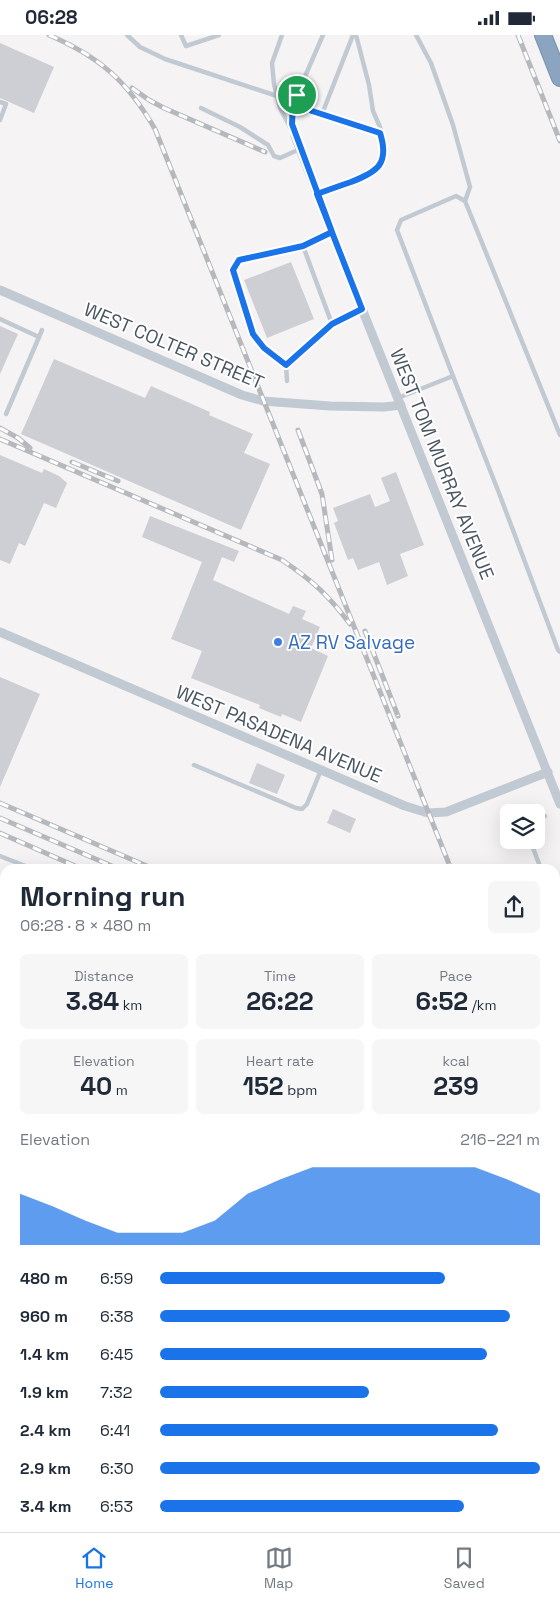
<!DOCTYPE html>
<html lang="en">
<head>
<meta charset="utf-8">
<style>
  :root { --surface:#fff; --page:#f6f6f7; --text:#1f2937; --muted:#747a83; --line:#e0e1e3; --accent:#1a73e8 }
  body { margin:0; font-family:"Space Grotesk",sans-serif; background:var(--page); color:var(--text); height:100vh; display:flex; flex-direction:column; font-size:19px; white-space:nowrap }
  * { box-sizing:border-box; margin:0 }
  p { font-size:16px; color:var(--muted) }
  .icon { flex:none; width:28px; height:28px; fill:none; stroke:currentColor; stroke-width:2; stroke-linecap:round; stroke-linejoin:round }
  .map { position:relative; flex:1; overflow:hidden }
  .panel { position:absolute; left:0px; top:829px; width:560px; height:669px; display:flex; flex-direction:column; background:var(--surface); border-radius:15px 15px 0 0; box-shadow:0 5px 20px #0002 }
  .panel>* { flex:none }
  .tools { position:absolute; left:500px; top:769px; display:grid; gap:10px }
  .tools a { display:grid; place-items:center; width:45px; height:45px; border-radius:8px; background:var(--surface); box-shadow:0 5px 20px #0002; font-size:25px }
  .pin { position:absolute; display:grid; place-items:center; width:42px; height:42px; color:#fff; margin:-21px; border:2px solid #fff; border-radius:50%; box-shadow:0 1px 5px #0007 }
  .round { display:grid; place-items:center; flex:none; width:52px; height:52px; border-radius:8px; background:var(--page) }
  .head { display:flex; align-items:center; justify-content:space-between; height:85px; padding:0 20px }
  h1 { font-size:28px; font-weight:800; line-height:38px }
  .metrics { display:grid; grid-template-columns:repeat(3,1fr); gap:8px; height:85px; padding:5px 20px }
  .metrics div { display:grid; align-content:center; border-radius:8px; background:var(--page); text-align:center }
  .metrics b { font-size:25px; font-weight:800 }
  .metrics small { font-size:14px; font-weight:400 }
  .metrics p { font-size:14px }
  .chart { height:140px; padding:10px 20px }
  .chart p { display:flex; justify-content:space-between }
  .chart svg { width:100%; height:90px; margin-top:5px; fill:var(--accent); opacity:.7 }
  ul { padding:0 20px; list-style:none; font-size:16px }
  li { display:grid; grid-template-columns:80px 60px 1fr; align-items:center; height:38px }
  li i { height:12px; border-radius:6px; background:var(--accent) }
  .status { display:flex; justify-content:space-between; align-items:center; height:35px; padding:0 25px; background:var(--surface); direction:ltr }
  .status svg { height:14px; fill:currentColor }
  .dock { display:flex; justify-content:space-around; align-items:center; height:70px; border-top:1px solid var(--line); background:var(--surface); font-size:14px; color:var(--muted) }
  .dock a { display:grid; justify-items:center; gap:2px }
  .dock .active { color:var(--accent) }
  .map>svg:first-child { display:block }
  .building { fill:#cdcfd5 }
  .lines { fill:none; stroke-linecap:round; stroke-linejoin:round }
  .highway-casing { stroke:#7690ad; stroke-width:18 }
  .lane { stroke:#c1cad2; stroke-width:4.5 }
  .street { stroke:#c1cad2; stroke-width:9 }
  .primary { stroke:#b3c2d1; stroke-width:14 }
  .highway { stroke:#8ba5c1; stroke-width:16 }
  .rail-casing { stroke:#b5b8bd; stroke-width:5 }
  .rail { stroke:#fff; stroke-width:3; stroke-dasharray:9; stroke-linecap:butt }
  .route-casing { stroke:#fff; stroke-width:10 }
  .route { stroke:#1a73e8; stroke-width:6 }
  .shop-dot { fill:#3f7fe0; stroke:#fff; stroke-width:2 }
  .labels { text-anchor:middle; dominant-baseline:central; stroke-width:4; stroke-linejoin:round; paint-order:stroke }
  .street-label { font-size:19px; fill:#4a5661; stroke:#fff }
  .shop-label { font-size:19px; fill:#366cbe; stroke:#fff; text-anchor:start }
</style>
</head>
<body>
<div class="status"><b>06:28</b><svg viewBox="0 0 49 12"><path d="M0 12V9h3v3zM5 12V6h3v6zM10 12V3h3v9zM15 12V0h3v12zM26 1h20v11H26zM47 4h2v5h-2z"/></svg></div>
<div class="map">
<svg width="560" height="1497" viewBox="0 0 560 1497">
  <rect width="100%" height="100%" fill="#f5f3f3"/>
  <g class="building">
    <polygon points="0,8 54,32 34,78 0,63"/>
    <polygon points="291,227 314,284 267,303 244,245"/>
    <polygon points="0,291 18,299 0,339"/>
    <polygon points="54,324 145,363 151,351 210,377 209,380 253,399 244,418 270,429 241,495 21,399"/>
    <polygon points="0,420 42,438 44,434 59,441 67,448 56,473 44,468 25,511 19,508 10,529 0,525"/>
    <polygon points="396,437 424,510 400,519 408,541 387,550 379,527 358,535 353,523 348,525 334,488 338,486 333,473 370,459 375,472 390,466 381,443"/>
    <polygon points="150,481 239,516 234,527 222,522 213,545 289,579 293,571 306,576 302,584 320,592 311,613 328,621 301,687 282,679 281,682 259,673 260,670 191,643 202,616 171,604 202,527 142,502"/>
    <polygon points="0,642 40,659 0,752"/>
    <polygon points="257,728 285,740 277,759 249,748"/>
    <polygon points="333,774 356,784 350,798 327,788"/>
  </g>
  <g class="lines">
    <defs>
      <polyline id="highway" points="543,0 560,43"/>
    </defs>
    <use href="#highway" class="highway-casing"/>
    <g class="lane">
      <polyline points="127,0 140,12 165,24 277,61"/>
      <polyline points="181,0 186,11 219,0"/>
      <polyline points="282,0 272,28 274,49 280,73 291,94"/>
      <polyline points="416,0 431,28 453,90 470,152 465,166"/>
      <polyline points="297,60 303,70 312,76 380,98"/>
      <polyline points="0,67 6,69 0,85"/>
      <polyline points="201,73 240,92 268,110 274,121 280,123 300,114"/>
      <polyline points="322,79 353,0"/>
      <polyline points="295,101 292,89 293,69 323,0"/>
      <polyline points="317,159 372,138 382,127 384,118 380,92 373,76 369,50 356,0"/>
      <polyline points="0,284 39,302"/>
      <polyline points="332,289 362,274"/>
      <polyline points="286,330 264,313 253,299 233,235 239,225 303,211"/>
      <polyline points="453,341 499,458 558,615 560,617"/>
      <polyline points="287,346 286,330 332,289 303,211 332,197"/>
      <polyline points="398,363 453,341 397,195 401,185 456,161 465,166 560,400"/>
      <polyline points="6,379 42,295"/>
      <polyline points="194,730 296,773 302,774 307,769 321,735"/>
      <polyline points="536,786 545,781"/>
      <polyline points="530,805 541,834"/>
      <polyline points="0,821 33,834"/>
      <polyline points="555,864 560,866"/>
      <polyline points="555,1060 560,1063"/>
    </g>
    <g class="street">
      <polyline points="295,101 362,274 560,769"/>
      <polyline points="0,255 242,360 263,366 330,371 384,372 401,370"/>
      <polyline points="0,597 405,771 428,778 446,777 548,737"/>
      <polyline points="555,1412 560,1400"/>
      <polyline points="519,1497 521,1492"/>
    </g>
    <g class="primary">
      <polyline points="0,1034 5,1036"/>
      <polyline points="555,1272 560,1274"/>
    </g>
    <use href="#highway" class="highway"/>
    <defs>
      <g id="rail">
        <path d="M49,0C100,22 127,46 155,94L451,834"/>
        <polyline points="518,0 560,106"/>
        <polyline points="132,53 149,65 164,73 265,117"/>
        <polyline points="0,393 18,403 30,413"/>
        <polyline points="298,395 322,459 332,525"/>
        <path d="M0,404L282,525C313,546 328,560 350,589"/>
        <polyline points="72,427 118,446"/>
        <polyline points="365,596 398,681"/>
        <polyline points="0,768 154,834"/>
        <polyline points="0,783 119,834"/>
        <polyline points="0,798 82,834"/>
        <polyline points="555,1022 560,1027"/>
        <polyline points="555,1034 560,1037"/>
      </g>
    </defs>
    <use href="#rail" class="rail-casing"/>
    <use href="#rail" class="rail"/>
  </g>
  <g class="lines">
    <defs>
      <path id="route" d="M297,60L293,69L292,89L332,197L303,211L239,225L233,235L253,299L264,313L286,330L332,289L362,274L317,159C328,155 339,151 351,147C377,137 390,129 380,98L312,76L303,70L297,60"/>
    </defs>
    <use href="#route" class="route-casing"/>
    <use href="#route" class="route"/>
  </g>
  <circle class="shop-dot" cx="278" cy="607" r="5"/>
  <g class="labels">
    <g class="street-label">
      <text transform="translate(174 311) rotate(23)">WEST COLTER STREET</text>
      <text transform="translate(442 429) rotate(68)">WEST TOM MURRAY AVENUE</text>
      <text transform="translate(279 699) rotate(23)">WEST PASADENA AVENUE</text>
    </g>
    <g class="shop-label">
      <text x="288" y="607">AZ RV Salvage</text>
    </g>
  </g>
</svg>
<div class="tools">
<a><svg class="icon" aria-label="layers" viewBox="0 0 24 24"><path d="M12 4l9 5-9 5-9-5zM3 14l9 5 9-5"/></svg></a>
</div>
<div class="pin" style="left:297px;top:60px;background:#1e9e55"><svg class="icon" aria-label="arrive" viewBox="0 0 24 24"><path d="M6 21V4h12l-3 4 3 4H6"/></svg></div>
<section class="panel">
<div class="head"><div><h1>Morning run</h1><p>06:28 · 8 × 480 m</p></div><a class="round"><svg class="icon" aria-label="share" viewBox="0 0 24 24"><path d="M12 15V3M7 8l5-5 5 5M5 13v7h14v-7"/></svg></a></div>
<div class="metrics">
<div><p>Distance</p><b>3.84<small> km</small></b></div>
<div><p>Time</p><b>26:22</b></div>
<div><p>Pace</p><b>6:52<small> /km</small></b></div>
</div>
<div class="metrics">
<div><p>Elevation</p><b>40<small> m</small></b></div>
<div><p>Heart rate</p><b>152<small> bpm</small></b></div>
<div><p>kcal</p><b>239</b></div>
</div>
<div class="chart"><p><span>Elevation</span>216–221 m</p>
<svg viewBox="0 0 160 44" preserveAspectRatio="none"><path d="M0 44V19L10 25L20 32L30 38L40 38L50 38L60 32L70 19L80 12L90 6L100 6L110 6L120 6L130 6L140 6L150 12L160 19V44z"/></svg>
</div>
<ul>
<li><b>480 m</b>6:59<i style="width:75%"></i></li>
<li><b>960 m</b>6:38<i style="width:92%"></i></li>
<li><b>1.4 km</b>6:45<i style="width:86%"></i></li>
<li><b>1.9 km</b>7:32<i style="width:55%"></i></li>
<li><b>2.4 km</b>6:41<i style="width:89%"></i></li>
<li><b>2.9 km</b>6:30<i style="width:100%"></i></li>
<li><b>3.4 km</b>6:53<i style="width:80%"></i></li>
</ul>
</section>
</div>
<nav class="dock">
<a class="active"><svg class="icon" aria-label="home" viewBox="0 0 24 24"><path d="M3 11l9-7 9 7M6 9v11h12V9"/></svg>Home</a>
<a><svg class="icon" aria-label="map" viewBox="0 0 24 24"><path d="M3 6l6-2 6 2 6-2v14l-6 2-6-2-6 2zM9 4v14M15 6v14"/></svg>Map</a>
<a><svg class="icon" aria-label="saved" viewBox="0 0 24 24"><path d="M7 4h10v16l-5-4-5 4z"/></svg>Saved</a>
</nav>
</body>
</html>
